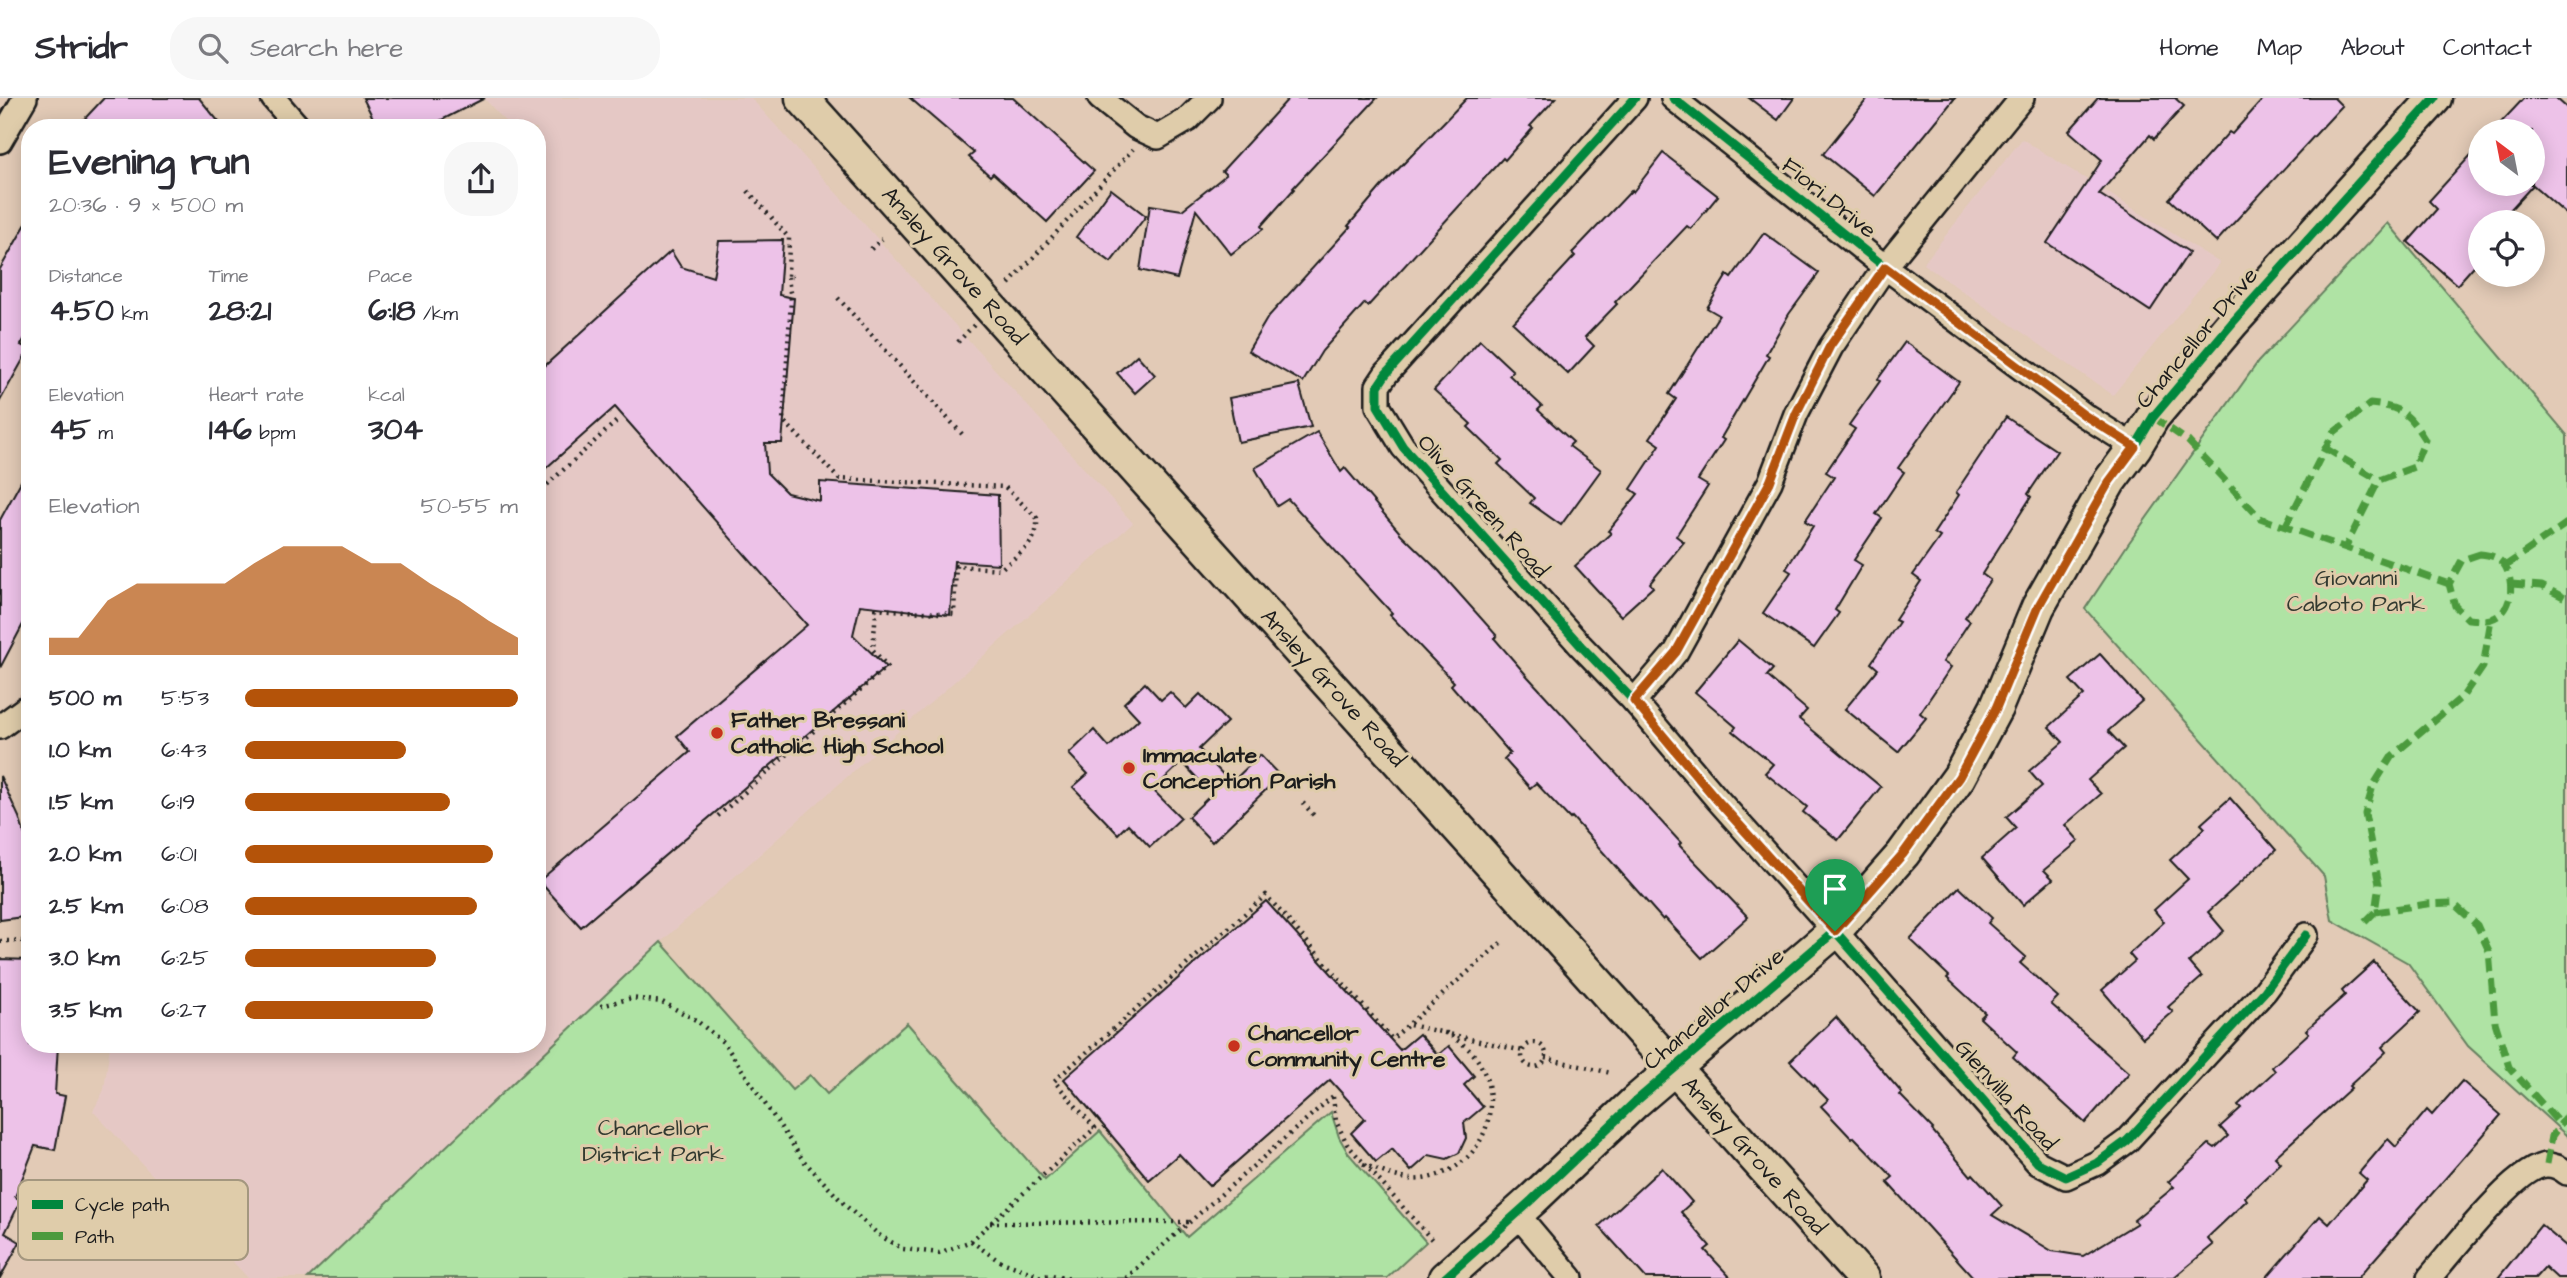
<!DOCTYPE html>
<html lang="en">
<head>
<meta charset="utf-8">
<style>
  :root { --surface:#fff; --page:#f7f7f7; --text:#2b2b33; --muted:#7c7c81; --line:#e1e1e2; --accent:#b45309 }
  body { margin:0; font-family:"Architects Daughter",sans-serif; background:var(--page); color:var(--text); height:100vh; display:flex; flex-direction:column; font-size:26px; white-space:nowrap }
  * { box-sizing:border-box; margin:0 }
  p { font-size:23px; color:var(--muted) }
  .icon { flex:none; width:38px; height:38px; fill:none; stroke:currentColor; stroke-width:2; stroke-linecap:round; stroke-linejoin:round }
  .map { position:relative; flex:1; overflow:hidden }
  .drawer { position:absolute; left:21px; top:21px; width:525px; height:934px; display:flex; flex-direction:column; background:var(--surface); border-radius:28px; box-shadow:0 4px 18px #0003 }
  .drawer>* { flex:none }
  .needle { width:46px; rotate:328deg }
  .buttons { position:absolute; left:2468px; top:21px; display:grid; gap:14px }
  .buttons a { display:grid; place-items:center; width:77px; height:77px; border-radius:50%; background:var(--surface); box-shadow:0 4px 18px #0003; font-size:35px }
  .pin { position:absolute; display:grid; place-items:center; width:60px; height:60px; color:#fff; margin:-72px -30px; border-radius:50% 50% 50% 0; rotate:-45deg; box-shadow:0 0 7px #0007 }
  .pin .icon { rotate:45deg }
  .round { display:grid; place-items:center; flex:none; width:74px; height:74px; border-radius:28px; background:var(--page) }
  .overview { display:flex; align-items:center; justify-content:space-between; height:119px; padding:0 28px }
  h1 { font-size:38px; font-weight:800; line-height:52px }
  .figures { display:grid; grid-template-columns:repeat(3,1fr); gap:10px; height:119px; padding:7px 28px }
  .figures div { display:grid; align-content:center }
  .figures b { font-size:30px; font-weight:800 }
  .figures small { font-size:19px; font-weight:400 }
  .figures p { font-size:19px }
  .chart { height:196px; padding:14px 28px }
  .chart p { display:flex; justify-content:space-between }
  .chart svg { width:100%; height:126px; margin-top:7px; fill:var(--accent); opacity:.7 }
  ul { padding:0 28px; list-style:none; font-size:23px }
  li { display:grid; grid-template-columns:112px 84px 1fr; align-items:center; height:52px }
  li i { height:18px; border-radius:9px; background:var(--accent) }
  header { display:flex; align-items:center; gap:42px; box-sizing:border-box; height:98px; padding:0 35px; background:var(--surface); border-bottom:2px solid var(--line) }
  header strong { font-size:33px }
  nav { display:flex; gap:38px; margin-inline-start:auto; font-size:24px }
  .search { width:490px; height:63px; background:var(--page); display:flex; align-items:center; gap:18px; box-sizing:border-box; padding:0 24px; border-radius:28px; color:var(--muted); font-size:26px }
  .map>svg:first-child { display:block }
  .built { fill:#e5c8c5 }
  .green { fill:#afe3a4; stroke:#668060; stroke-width:2 }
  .building { fill:#edc2e8; stroke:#1c1c1c; stroke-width:2 }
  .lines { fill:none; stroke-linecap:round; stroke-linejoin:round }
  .street-casing { stroke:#1c1c1c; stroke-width:28 }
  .secondary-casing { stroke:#1c1c1c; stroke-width:37 }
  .path { stroke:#1c1c1c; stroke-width:4.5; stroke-dasharray:2 5; stroke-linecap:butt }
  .street { stroke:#dfccaa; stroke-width:23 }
  .secondary { stroke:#dfccaa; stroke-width:32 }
  .quiet { stroke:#4c9a3e; stroke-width:7; stroke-dasharray:14 7; stroke-linecap:butt }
  .cycleway-casing { stroke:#dfccaa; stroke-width:13 }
  .cycleway { stroke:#00873e; stroke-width:9 }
  .route-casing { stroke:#fff; stroke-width:14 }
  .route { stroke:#b45309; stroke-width:9 }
  .poi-dot { fill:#c8321e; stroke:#dfccaa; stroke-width:2.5 }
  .labels { text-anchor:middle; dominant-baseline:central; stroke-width:6; stroke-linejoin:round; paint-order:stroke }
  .street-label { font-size:23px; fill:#1c1c1c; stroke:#dfccaa }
  .park-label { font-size:23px; fill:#323a30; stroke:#dfccaa }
  .poi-label { font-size:23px; font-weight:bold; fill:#1c1c1c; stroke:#dfccaa; text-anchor:start }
  .key { fill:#dfccaa; stroke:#a4977f; stroke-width:2 }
  .key-label { font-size:19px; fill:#1c1c1c }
</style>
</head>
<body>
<header>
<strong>Stridr</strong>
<div class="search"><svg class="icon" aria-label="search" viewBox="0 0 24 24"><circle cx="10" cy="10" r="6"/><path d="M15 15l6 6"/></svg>Search here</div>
<nav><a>Home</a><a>Map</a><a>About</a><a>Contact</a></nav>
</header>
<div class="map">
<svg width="2567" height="1180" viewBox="0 0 2567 1180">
  <rect width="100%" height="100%" fill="#e2cab6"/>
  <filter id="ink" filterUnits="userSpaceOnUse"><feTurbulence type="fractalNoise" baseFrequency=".0143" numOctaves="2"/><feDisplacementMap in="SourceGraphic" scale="14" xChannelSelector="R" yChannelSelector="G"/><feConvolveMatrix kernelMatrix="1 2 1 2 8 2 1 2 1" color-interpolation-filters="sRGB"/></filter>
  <g filter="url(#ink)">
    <g class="built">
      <polygon points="484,0 751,0 1133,425 661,844 308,1180 248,1180 93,1013 104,992 110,947 537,947 537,30 511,30"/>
      <polygon points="2022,41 2220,165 2113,297 1923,166"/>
    </g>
    <g class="green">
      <polygon points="2388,125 2567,337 2567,1038 2468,948 2408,865 2332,822 2324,778 2085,511 2128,446 2258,264"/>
      <polygon points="661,844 792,992 810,977 827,996 907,925 1045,1082 1100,1033 1187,1139 1331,1014 1339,1039 1348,1055 1426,1144 1387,1180 308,1180"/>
    </g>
    <g class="building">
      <polygon points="104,0 199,0 224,30 76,30"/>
      <polygon points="363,0 485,0 426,30 378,30"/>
      <polygon points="910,0 1013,0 1094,73 1047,124 993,75 990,78 969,59 974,55"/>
      <polygon points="1289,0 1377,0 1293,90 1294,91 1261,128 1263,131 1231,156 1196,112 1177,181 1140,172 1150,107 1182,112 1226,77 1222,73"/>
      <polygon points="1467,0 1556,0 1530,28 1533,30 1505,62 1503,60 1368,208 1365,205 1322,253 1303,284 1248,253 1268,219 1350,129 1348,128 1381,89"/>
      <polygon points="1749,0 1794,0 1778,22"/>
      <polygon points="1868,0 1955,0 1875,98 1823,56"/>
      <polygon points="2098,0 2175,0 2184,8 2154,41 2150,37 2099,96 2189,154 2150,213 2047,145 2102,62 2069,33"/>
      <polygon points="2264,0 2334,0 2342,8 2216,144 2169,101 2229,34 2232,36"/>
      <polygon points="2524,0 2556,0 2567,10 2567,117 2533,87 2499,124 2480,124 2480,161 2457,187 2408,144 2437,111 2429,103 2480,47 2480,86 2532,86 2532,33 2493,33"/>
      <polygon points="1663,55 1718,98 1691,131 1687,128 1615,204 1617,206 1585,239 1594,248 1568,276 1513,225 1575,158 1572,155 1632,92 1633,94"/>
      <polygon points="1111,91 1146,118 1111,164 1076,139"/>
      <polygon points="30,119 30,231 21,247 29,251 0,303 0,171"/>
      <polygon points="1764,135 1819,175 1789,216 1766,256 1769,258 1721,340 1724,342 1698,382 1708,388 1676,438 1684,444 1650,485 1653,489 1621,518 1575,468 1611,435 1608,433 1638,396 1631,391 1660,347 1650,340 1676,301 1669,296 1719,217 1707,210 1727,177 1731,180"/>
      <polygon points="783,142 779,197 794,200 782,345 765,345 767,375 787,395 820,403 820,384 998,397 999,466 954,463 950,517 860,507 853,537 886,569 581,829 539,783 690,654 677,638 807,527 615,309 537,378 537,275 671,153 681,169 713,179 719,143"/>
      <polygon points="1480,242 1513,273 1509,277 1542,308 1538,312 1573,344 1569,348 1601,372 1561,427 1530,405 1534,400 1498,366 1502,362 1468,329 1471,326 1434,292"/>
      <polygon points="1905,244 1959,284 1898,370 1904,374 1876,416 1882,420 1854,462 1862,467 1835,512 1839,515 1814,550 1763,515 1791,474 1786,471 1813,428 1805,423 1834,379 1826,374 1855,331 1849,327 1880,283 1878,281"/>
      <polygon points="1137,257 1155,277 1135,295 1117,275"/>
      <polygon points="1299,286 1311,329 1238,344 1229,300"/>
      <polygon points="2006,319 2057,353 2028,396 2031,399 1982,476 1990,482 1965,519 1970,523 1943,564 1951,569 1920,615 1926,620 1898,654 1845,611 1878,571 1871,565 1899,524 1895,522 1921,483 1913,477 1940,439 1934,435 1959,397 1956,394"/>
      <polygon points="1317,334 1341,374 1345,370 1401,436 1439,473 1497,538 1494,540 1528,579 1681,745 1679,747 1748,819 1702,860 1665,820 1663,822 1572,719 1570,721 1536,685 1530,690 1504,661 1510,655 1451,587 1454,584 1390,517 1392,515 1288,401 1277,408 1255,370"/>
      <polygon points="30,367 30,513 0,570 0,422"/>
      <polygon points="1738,542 1773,571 1767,578 1807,612 1799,621 1881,689 1838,742 1803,714 1807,709 1765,675 1773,666 1733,633 1736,629 1695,594"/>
      <polygon points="2100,556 2142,603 2108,633 2124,650 2088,682 2101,696 2065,727 2079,743 2044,772 2053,781 2023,807 1982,760 2016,730 2006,719 2042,688 2029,673 2063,644 2049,629 2084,597 2070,582"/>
      <polygon points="1145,585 1161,602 1170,594 1186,610 1200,596 1227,624 1199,651 1231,685 1260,657 1280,678 1212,744 1188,719 1212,696 1182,664 1153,692 1181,720 1150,749 1128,726 1118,736 1073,689 1088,676 1069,656 1094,632 1109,649 1139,621 1124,605"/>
      <polygon points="0,678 19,719 30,753 30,818 0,822"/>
      <polygon points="2230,700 2276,752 2208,814 2224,833 2189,864 2202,879 2168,909 2173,914 2143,940 2102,892 2135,863 2129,856 2164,824 2154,812 2188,781 2170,762 2205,730 2201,726"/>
      <polygon points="1959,789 1992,820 1988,825 2026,859 2020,865 2058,899 2051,906 2129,975 2085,1025 2013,959 2017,954 1980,920 1985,915 1947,880 1949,878 1910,841"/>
      <polygon points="1266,803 1400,952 1419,936 1438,957 1449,948 1474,978 1464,987 1483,1009 1464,1025 1466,1040 1459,1055 1447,1061 1429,1057 1411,1073 1392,1051 1376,1064 1351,1035 1365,1021 1330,982 1209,1088 1179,1056 1149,1082 1064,981"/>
      <polygon points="0,861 30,862 30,947 58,947 55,996 65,998 55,1052 35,1048 15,1099 21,1102 5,1135 20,1144 0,1180"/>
      <polygon points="2374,864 2420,914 2382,949 2386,954 2349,988 2351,990 2275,1059 2281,1065 2245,1099 2247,1102 2207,1140 2213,1147 2173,1180 1974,1180 1887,1084 1893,1079 1854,1039 1852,1041 1821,1008 1828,1002 1790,963 1836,919 1902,995 1900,997 1933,1031 1932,1032 1971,1078 1973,1076 2002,1108 1992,1117 2052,1153 2083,1158 2137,1125 2134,1122 2174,1089 2168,1084 2209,1046 2215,1050 2228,1038 2220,1029 2241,1010 2238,1007 2275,973 2272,969 2309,935 2306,932 2345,897 2342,893"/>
      <polygon points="2462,983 2501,1017 2358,1180 2266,1180 2320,1118 2329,1126 2367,1082 2359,1075 2388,1041 2396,1049 2427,1012 2432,1017"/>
      <polygon points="1662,1070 1692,1104 1681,1114 1710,1148 1705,1152 1731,1180 1646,1180 1599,1128"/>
      <polygon points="2541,1127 2567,1149 2567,1180 2557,1180 2545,1169 2535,1180 2498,1180"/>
    </g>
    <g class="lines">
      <defs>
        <g id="street">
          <polyline points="273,0 299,30"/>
          <polyline points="1100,0 1136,29 1158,39 1187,22 1209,0"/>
          <polyline points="1635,0 1386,276 1378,288 1378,308 1403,349 1581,548 1634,603 1718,702 1835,833 2038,1065 2066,1079 2097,1065 2127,1043 2265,893 2306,837"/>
          <polyline points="1673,0 1885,169 2084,317 2135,349"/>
          <polyline points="0,43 25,0"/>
          <polyline points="1634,603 1676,554 1770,384 1796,316 1831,249 1885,169 2022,0"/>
          <polyline points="0,629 30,607"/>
          <polyline points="1517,1116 1571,1180"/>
          <path d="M2429,1180C2450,1156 2517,1067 2547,1067C2554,1067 2562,1071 2567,1075"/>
        </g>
        <g id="secondary">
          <polyline points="802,0 1863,1180"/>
          <polyline points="1445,1180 1532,1102 1635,1004 1835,833 1903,756 1959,679 1996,610 2038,509 2109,384 2135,349 2153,319 2233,224 2435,0"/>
        </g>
      </defs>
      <use href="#street" class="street-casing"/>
      <use href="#secondary" class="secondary-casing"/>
      <g class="path">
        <polyline points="748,93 789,140 788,179 793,179"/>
        <polyline points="871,151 882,141"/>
        <polyline points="1009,186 1133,51"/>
        <polyline points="838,200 963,337"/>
        <polyline points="958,244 974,227"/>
        <polyline points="537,396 619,321"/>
        <polyline points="1303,705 1316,720"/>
        <path d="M718,718L887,568L873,552L876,511L954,516L956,468L1001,471C1019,455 1039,446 1037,420L1005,389L839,381L783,322L791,202L788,179"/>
        <polyline points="0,843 30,843"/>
        <polyline points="601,908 632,900 662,904 696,922 724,945 803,1062 846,1108 879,1137 903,1151 939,1155 971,1143 1095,1030 1054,983 1266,797 1392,941 1502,844"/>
        <polyline points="1410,927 1523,953"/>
        <circle cx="1534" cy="957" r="12"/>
        <polyline points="1545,960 1611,975"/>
        <polyline points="1333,999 1336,1023 1347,1046 1432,1142"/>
        <path d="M1363,1066C1378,1072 1393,1079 1409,1081C1422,1083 1438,1078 1450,1072C1490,1051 1502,999 1477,961C1469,949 1457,942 1445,934"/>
        <polyline points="990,1125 1188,1124"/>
        <polyline points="971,1143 999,1163 1038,1177"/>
        <polyline points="1025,1180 1051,1177 1069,1180"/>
        <polyline points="1126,1180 1333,998"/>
      </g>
      <use href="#street" class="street"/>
      <use href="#secondary" class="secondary"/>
      <g class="quiet">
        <polyline points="2153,319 2188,343 2260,420 2449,486"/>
        <polyline points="2325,350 2379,382"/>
        <path d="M2285,429L2333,335L2370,306C2402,309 2408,315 2425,342L2414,369L2379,382L2345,450"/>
        <path d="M2480,456C2490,457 2499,459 2505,468C2515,485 2513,515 2491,521C2484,523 2474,521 2468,521L2455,508L2449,486L2462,462Z"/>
        <polyline points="2505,468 2567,425"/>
        <polyline points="2511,486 2542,488 2567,501"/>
        <polyline points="2375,814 2427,806 2453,805 2477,827 2489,853 2495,924 2509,969 2559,1025"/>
        <polyline points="2365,824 2375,814 2379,786 2365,716 2373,688 2392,658 2463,598 2483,569 2491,521"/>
        <polyline points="2547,1066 2552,1038 2567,1017"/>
      </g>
      <defs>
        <g id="cycleway">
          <polyline points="1635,0 1386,276 1378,288 1378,308 1403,349 1581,548 1634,603 1718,702 1835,833 2038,1065 2066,1079 2097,1065 2127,1043 2265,893 2306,837"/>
          <polyline points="1673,0 1885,169 2084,317 2135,349"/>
          <polyline points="1445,1180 1532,1102 1635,1004 1835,833 1903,756 1959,679 1996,610 2038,509 2109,384 2135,349 2153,319 2233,224 2435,0"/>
        </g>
      </defs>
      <use href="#cycleway" class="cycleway-casing"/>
      <use href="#cycleway" class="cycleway"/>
    </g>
  </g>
  <g class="lines" filter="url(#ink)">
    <defs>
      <polygon id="route" points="1885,169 2084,317 2135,349 2109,384 2038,509 1996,610 1959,679 1903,756 1835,833 1717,702 1634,603 1676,554 1770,384 1796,316 1830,248"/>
    </defs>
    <use href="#route" class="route-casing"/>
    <use href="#route" class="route"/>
  </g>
  <g class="poi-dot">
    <circle cx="717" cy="635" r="7"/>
    <circle cx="1129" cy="670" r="7"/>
    <circle cx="1234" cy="948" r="7"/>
  </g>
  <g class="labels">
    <g class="street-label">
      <text transform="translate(1829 100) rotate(39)">Fiori Drive</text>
      <text transform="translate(954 168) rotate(48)">Ansley Grove Road</text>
      <text transform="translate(2197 240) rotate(-50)">Chancellor Drive</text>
      <text transform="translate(1483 408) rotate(48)">Olive Green Road</text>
      <text transform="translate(1333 590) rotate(48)">Ansley Grove Road</text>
      <text transform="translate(1714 911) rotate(-40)">Chancellor Drive</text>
      <text transform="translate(2006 997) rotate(48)">Glenvilla Road</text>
      <text transform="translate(1754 1058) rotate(48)">Ansley Grove Road</text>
    </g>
    <g class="park-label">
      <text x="2356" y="480">Giovanni<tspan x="2356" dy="26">Caboto Park</tspan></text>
      <text x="653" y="1030">Chancellor<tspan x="653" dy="26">District Park</tspan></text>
    </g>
    <g class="poi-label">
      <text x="731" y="622">Father Bressani<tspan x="731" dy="26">Catholic High School</tspan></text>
      <text x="1143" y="657">Immaculate<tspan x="1143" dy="26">Conception Parish</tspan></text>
      <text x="1248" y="935">Chancellor<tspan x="1248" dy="26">Community Centre</tspan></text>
    </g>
  </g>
  <rect x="18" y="1082" width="230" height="80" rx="10" class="key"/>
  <rect x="32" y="1102" width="31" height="9" fill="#00873e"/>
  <rect x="32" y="1134" width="31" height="8" fill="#4c9a3e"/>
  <g class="key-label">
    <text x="75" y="1113">Cycle path</text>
    <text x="75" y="1145">Path</text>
  </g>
</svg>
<div class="buttons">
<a><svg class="needle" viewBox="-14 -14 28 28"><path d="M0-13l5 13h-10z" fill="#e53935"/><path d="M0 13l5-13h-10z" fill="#7c7c81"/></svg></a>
<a><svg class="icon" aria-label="locate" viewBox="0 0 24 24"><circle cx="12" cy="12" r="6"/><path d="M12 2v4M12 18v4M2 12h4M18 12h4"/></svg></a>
</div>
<div class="pin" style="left:1835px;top:833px;background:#1e9e55"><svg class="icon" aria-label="arrive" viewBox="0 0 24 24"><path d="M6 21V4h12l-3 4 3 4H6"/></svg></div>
<section class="drawer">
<div class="overview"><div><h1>Evening run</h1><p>20:36 · 9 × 500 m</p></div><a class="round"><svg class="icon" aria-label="share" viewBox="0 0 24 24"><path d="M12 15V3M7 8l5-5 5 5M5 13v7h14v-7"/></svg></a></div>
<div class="figures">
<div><p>Distance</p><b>4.50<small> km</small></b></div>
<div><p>Time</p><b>28:21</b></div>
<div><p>Pace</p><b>6:18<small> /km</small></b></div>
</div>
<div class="figures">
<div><p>Elevation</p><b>45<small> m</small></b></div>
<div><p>Heart rate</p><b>146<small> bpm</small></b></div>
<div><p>kcal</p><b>304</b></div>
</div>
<div class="chart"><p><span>Elevation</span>50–55 m</p>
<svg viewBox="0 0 160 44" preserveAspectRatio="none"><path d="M0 44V38L10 38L20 25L30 19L40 19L50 19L60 19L70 12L80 6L90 6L100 6L110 12L120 12L130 19L140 25L150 32L160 38V44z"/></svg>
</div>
<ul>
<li><b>500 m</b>5:53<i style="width:100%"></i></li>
<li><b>1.0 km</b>6:43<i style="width:59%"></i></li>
<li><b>1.5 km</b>6:19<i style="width:75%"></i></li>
<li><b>2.0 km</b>6:01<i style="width:91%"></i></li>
<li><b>2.5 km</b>6:08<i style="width:85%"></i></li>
<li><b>3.0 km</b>6:25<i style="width:70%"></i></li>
<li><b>3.5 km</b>6:27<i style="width:69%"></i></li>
</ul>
</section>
</div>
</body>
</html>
